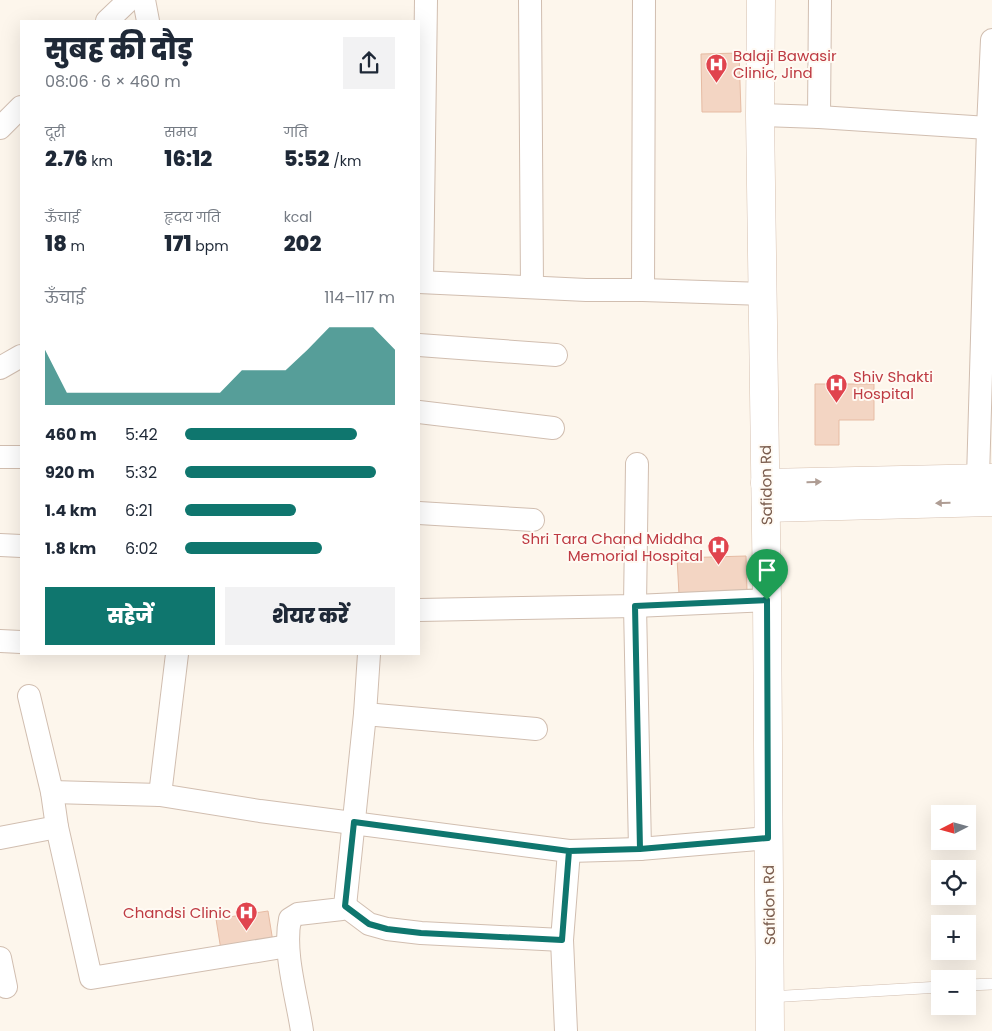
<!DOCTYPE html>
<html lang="hi">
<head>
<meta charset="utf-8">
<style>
  :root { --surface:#fff; --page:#f2f2f3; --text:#1f2937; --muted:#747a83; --accent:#0f766e }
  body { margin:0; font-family:Poppins,"Noto Sans Devanagari",sans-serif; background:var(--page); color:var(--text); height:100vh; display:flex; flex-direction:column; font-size:19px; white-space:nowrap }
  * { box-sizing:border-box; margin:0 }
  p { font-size:16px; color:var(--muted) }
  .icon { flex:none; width:28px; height:28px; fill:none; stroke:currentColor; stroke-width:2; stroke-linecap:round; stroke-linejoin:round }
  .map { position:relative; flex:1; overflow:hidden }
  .details { position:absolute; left:20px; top:20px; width:400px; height:635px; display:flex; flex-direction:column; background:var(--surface); border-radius:0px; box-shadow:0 5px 20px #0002 }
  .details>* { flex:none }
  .needle { width:32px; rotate:264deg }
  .tools { position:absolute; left:931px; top:805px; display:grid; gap:10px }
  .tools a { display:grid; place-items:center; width:45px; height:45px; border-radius:0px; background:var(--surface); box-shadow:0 5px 20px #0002; font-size:25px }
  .pin { position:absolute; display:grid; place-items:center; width:42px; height:42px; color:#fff; margin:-51px -21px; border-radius:50% 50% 50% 0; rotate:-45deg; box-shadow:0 0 5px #0007 }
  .pin .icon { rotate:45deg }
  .round { display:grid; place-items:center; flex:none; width:52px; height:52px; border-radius:0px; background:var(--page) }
  .head { display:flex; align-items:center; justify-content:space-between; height:85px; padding:0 25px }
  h1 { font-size:28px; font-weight:800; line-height:38px }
  .figures { display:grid; grid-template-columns:repeat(3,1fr); gap:8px; height:85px; padding:5px 25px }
  .figures div { display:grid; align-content:center }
  .figures b { font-size:21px; font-weight:800 }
  .figures small { font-size:14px; font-weight:400 }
  .figures p { font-size:14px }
  .chart { height:140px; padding:10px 25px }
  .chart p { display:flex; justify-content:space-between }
  .chart svg { width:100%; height:90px; margin-top:5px; fill:var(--accent); opacity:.7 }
  .button { display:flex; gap:10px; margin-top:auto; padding:10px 25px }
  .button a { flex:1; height:58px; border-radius:0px; background:var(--accent); color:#fff; font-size:20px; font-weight:800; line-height:58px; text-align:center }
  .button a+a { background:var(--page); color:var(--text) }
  ul { padding:0 25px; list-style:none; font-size:16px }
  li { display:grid; grid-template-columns:80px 60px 1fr; align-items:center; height:38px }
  li i { height:12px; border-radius:6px; background:var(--accent) }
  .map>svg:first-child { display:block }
  .building { fill:#f3d5c3; stroke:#e6bba3 }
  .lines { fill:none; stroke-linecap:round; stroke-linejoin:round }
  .lane-casing { stroke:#d1beb0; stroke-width:12 }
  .street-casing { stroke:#d1beb0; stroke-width:24 }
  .secondary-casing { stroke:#d6c0b0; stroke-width:29 }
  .lane { stroke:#fff; stroke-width:11 }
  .street { stroke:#fff; stroke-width:22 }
  .secondary { stroke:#fff; stroke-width:28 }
  .oneway { fill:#af9d94 }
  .route-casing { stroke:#fff; stroke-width:10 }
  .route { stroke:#0f766e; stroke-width:6 }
  .labels { text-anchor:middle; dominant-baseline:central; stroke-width:4; stroke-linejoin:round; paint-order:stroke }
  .health-label { font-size:15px; fill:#be3a42; stroke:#fffaf3; text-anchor:start }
  .street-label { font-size:15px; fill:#7a5c4d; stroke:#fffaf3 }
</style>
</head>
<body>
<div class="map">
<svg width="992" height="1031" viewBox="0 0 992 1031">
  <rect width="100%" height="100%" fill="#fdf6ec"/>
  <g class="building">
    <polygon points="739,53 741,112 702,112 701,54"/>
    <polygon points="815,384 874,384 874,420 839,420 839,445 815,445"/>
    <polygon points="746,556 747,591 679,594 677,558"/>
    <polygon points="268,911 273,942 221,950 216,919"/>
  </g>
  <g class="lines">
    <defs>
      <g id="lane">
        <polyline points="968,985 992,984"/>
        <polyline points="769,997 940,987"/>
      </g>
      <g id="street">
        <polyline points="144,0 148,21"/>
        <polyline points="530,0 532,287"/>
        <polyline points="107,21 129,0"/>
        <polyline points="760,115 819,117 988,128"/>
        <polyline points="819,117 820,0"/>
        <polyline points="0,128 21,107"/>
        <polyline points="419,282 586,290 643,290 764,294"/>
        <polyline points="422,282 426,0"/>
        <polyline points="643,290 644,0"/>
        <polyline points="419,345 556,355"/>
        <polyline points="0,368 21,356"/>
        <polyline points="419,412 553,428"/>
        <polyline points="0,457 21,457"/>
        <polyline points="637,464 635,606 640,849"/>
        <polyline points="978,478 988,128 992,40"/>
        <polyline points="419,513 533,520"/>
        <polyline points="0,545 21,546"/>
        <polyline points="419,610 635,606 767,600"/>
        <polyline points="0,641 21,642"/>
        <polyline points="29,696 52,792 57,827 91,978 288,946"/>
        <polyline points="365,714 536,729"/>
        <polyline points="52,792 160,795 260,811 569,851 640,849 768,838"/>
        <polyline points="160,795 177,654"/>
        <polyline points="0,838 57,827"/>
        <polyline points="345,906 369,924 387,929 421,933 562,940"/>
        <polyline points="0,958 6,987"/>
        <path d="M302,1031C297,997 283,952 290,919L298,914L342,909L345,906L365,714L369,654"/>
        <polyline points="566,1031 562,940 569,851"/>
      </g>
      <g id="secondary">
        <polyline points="761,0 760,115 767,600 770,1031"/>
        <polyline points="765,483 992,478"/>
        <polyline points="766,508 992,502"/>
      </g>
    </defs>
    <use href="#lane" class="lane-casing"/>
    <use href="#street" class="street-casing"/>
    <use href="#secondary" class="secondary-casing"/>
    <use href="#lane" class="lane"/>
    <use href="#street" class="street"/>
    <use href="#secondary" class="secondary"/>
  </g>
  <defs><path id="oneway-solid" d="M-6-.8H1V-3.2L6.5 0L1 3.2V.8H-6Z" transform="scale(1.25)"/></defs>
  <g class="oneway">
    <use href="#oneway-solid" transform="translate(814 482) rotate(-1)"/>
    <use href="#oneway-solid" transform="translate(943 503) rotate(178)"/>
  </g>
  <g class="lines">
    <defs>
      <polyline id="route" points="767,600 768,838 640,849 569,851 562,940 421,933 387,929 369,924 345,906 354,822 569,851 640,849 635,606 767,600"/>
    </defs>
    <use href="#route" class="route-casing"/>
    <use href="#route" class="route"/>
  </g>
  <defs>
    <symbol id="hospital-pin" viewBox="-11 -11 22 30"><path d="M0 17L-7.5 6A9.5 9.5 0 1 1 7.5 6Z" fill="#e0444e" stroke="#fffaf3"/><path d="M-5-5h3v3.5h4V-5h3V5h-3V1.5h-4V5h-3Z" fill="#fff"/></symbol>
  </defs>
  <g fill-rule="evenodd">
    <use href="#hospital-pin" x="704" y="52" width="25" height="34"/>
    <use href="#hospital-pin" x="824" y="372" width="25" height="34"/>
    <use href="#hospital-pin" x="706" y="534" width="25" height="34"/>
    <use href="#hospital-pin" x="234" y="900" width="25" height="34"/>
  </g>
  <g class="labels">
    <g class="health-label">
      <text x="733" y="55">Balaji Bawasir<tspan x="733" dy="17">Clinic, Jind</tspan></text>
      <text x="853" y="376">Shiv Shakti<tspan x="853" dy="17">Hospital</tspan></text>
      <text x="703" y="538" text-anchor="end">Shri Tara Chand Middha<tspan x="703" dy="17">Memorial Hospital</tspan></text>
      <text x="231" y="912" text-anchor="end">Chandsi Clinic</text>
    </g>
    <g class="street-label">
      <text transform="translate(766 485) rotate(-91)">Safidon Rd</text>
      <text transform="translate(769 905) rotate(-91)">Safidon Rd</text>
    </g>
  </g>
</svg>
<div class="tools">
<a><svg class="needle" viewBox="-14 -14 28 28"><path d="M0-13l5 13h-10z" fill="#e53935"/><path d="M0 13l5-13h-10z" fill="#747a83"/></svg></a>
<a><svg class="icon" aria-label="locate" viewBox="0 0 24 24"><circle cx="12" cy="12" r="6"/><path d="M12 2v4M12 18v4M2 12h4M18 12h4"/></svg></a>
<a>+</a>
<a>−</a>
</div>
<div class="pin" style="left:767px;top:600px;background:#1e9e55"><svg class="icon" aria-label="arrive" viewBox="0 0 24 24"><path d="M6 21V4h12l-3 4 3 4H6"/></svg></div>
<section class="details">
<div class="head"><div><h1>सुबह की दौड़</h1><p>08:06 · 6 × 460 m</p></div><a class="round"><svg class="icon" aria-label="share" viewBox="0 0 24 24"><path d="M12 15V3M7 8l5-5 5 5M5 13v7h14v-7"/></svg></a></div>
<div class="figures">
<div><p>दूरी</p><b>2.76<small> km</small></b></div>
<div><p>समय</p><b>16:12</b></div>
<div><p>गति</p><b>5:52<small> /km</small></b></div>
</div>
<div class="figures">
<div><p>ऊँचाई</p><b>18<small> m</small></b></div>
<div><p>हृदय गति</p><b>171<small> bpm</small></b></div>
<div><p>kcal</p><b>202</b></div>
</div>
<div class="chart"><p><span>ऊँचाई</span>114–117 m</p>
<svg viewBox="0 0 160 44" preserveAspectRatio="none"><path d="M0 44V17L10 38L20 38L30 38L40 38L50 38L60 38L70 38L80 38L90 27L100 27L110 27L120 17L130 6L140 6L150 6L160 17V44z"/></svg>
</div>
<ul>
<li><b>460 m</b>5:42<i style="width:82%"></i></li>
<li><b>920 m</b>5:32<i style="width:91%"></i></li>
<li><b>1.4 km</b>6:21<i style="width:53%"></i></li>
<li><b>1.8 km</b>6:02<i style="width:65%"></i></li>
</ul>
<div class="button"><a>सहेजें</a><a>शेयर करें</a></div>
</section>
</div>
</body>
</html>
